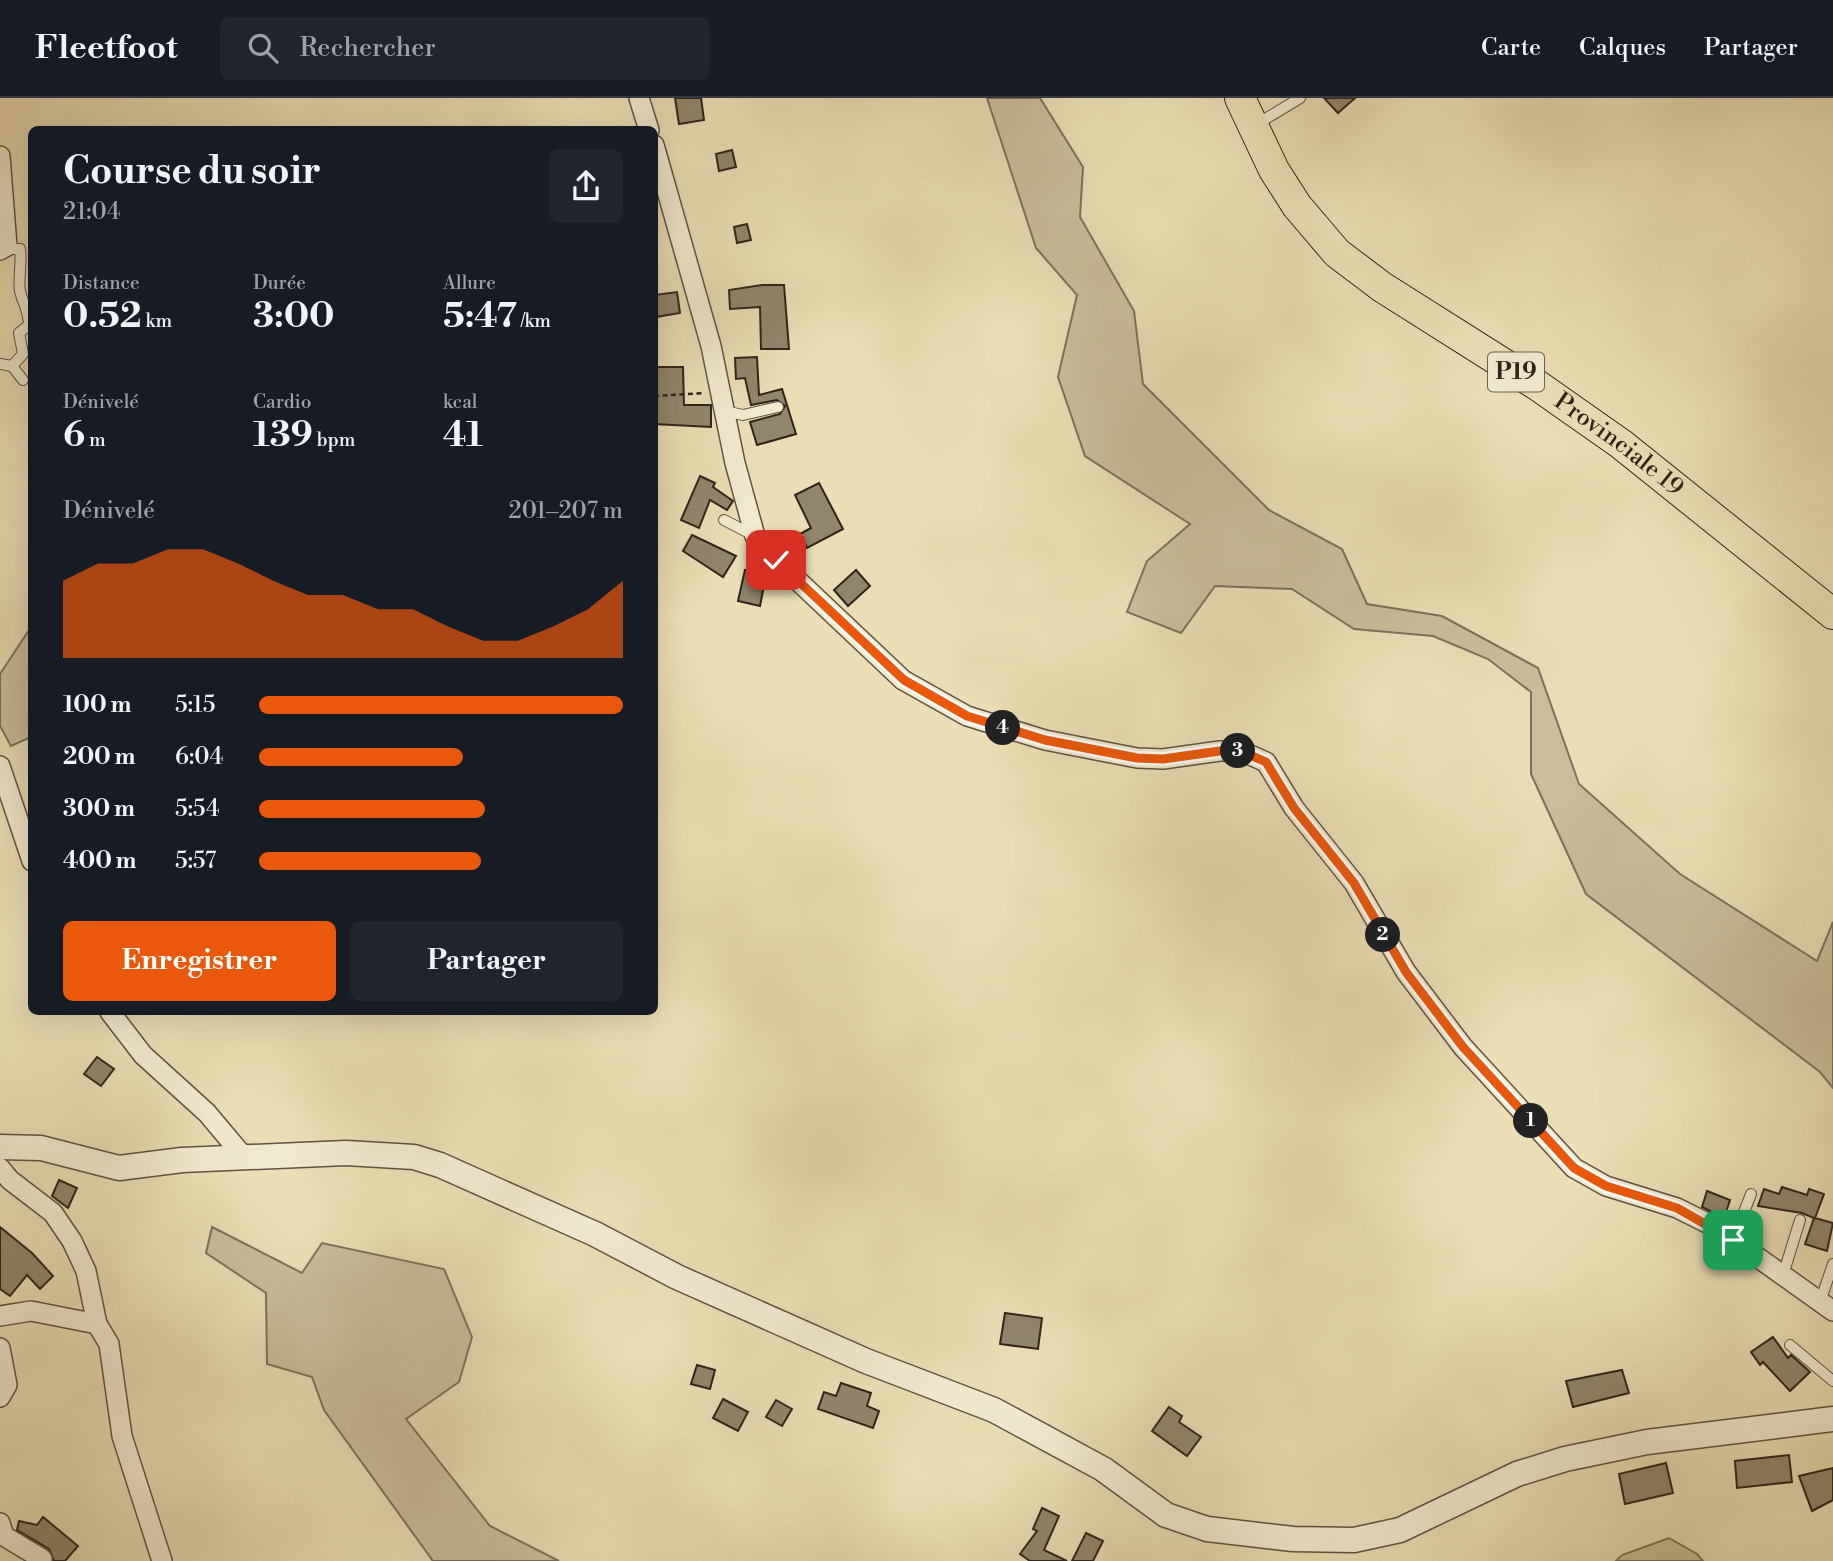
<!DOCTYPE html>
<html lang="fr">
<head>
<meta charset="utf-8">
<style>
  :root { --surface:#171b24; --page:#20242c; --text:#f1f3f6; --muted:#9ea1a6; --line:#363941; --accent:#ea580c }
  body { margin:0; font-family:"Libre Bodoni",serif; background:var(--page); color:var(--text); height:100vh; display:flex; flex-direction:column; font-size:26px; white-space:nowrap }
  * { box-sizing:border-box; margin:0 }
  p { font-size:23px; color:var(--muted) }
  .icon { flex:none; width:38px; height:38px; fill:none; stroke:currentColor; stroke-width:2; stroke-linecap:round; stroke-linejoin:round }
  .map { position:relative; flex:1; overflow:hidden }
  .details { position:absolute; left:28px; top:28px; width:630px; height:889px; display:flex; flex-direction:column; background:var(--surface); border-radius:10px; box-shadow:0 7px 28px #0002 }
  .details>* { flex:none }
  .pin { position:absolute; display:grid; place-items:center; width:60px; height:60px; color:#fff; margin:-30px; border-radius:14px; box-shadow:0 4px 10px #0006 }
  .km { position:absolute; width:35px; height:35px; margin:-18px; border-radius:50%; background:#222; color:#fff; font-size:19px; line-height:35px; text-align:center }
  .round { display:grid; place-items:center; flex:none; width:74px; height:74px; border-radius:10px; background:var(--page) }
  .overview { display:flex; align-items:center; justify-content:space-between; height:119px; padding:0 35px }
  h1 { font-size:38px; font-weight:800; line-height:52px }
  .stats { display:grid; grid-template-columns:repeat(3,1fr); gap:10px; height:119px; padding:7px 35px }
  .stats div { display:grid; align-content:center }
  .stats b { font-size:35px; font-weight:800 }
  .stats small { font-size:19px; font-weight:400 }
  .stats p { font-size:19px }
  .chart { height:196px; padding:14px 35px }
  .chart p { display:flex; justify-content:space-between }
  .chart svg { width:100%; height:126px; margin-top:7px; fill:var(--accent); opacity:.7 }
  .action { display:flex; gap:14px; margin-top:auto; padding:14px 35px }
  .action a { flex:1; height:80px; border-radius:10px; background:var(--accent); color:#fff; font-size:28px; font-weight:800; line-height:80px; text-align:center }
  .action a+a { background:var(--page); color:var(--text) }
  ul { padding:0 35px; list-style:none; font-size:23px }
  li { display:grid; grid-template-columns:112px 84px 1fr; align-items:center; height:52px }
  li i { height:18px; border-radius:9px; background:var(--accent) }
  header { display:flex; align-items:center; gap:42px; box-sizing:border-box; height:98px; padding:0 35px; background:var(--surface); border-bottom:2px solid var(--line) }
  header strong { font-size:33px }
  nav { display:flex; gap:38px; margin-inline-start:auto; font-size:24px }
  .search { width:490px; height:63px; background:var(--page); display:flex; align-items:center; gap:18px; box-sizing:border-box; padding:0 24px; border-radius:10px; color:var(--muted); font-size:26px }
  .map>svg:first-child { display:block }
  .green { fill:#cbbe9a; stroke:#7d715a; stroke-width:2 }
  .building { fill:#91856a; stroke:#2f2419; stroke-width:2 }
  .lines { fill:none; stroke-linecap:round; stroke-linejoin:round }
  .service-casing { stroke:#5e5240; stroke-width:12 }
  .minor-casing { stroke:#5e5240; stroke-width:22 }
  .tertiary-casing { stroke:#5e5240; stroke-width:27 }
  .primary-casing { stroke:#2f2419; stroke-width:32 }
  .path { stroke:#2f2419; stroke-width:2.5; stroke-dasharray:5 3.5; stroke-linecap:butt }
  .service { stroke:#f2eace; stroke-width:10 }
  .minor { stroke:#f2eace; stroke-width:19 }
  .tertiary { stroke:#f2eace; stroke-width:24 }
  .primary { stroke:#ebdeb4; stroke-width:30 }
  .route-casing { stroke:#fff; stroke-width:14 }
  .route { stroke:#ea580c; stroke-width:9 }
  .labels { text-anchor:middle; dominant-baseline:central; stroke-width:5; stroke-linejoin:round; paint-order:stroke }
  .shield { fill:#f2eace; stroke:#6a5f4f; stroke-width:2 }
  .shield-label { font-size:23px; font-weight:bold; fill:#2f2419 }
  .street-label { font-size:24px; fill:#2f2419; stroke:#f2eace }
</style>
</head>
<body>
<header>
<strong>Fleetfoot</strong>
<div class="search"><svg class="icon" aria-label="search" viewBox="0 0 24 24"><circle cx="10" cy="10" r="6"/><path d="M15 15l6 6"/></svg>Rechercher</div>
<nav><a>Carte</a><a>Calques</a><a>Partager</a></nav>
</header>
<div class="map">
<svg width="1833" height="1463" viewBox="0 0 1833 1463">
  <rect width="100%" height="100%" fill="#ebdeb4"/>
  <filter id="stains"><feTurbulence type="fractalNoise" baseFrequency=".00286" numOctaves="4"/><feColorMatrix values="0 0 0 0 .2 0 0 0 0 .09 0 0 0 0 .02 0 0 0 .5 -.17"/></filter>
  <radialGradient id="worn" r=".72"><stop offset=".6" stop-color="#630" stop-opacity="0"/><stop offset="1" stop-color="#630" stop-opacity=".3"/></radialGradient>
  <g class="green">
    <polygon points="987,0 1040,0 1083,69 1080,119 1134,213 1143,286 1269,412 1342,451 1367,506 1442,518 1538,570 1579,686 1680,776 1817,863 1833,824 1833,990 1820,974 1586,796 1531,676 1531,594 1488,561 1433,538 1354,531 1292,491 1215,488 1181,535 1127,514 1147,463 1190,426 1085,358 1058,279 1077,197 1036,150"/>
    <polygon points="31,529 31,639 11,648 0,628 0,576"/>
    <polygon points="212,1129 302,1175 322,1145 444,1171 472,1239 459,1284 406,1321 490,1428 559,1463 433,1463 324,1312 312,1279 267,1266 266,1195 206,1155"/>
    <polygon points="1669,1440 1697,1456 1703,1463 1616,1463 1622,1457"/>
  </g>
  <g class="building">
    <polygon points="675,0 701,0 704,22 679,26"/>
    <polygon points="1324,0 1355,0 1338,15"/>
    <polygon points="732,52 736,69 719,73 716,56"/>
    <polygon points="747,126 751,142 737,145 734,129"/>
    <polygon points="762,187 784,187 789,251 761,251 760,209 730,211 729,192"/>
    <polygon points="677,194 680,215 656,219 654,197"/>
    <polygon points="757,259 759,297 782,291 796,336 757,347 750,324 780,316 785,308 777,302 751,307 745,280 736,281 735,260"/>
    <polygon points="657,269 683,269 684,307 711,307 711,329 654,326"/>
    <polygon points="700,378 715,385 713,389 733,403 727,412 710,402 699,430 681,422"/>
    <polygon points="819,385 843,431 807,450 800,436 811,430 795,397"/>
    <polygon points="692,437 736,458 723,479 683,453"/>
    <polygon points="745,472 766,477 760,508 738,503"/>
    <polygon points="856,472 870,488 848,508 834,492"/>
    <polygon points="97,959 114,971 101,988 84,976"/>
    <polygon points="59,1082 77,1090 68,1110 52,1098"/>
    <polygon points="1782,1089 1807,1097 1809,1091 1824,1096 1815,1120 1833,1125 1827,1153 1805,1146 1814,1120 1802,1115 1758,1108 1764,1091 1779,1096"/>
    <polygon points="1707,1093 1730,1102 1724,1120 1702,1109"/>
    <polygon points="0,1129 32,1155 53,1178 40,1191 27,1177 10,1198 0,1191"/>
    <polygon points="1005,1215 1042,1220 1038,1251 1000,1246"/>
    <polygon points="1773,1239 1788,1260 1791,1257 1810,1274 1790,1293 1763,1264 1760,1267 1751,1254"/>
    <polygon points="697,1267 715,1272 710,1291 691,1286"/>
    <polygon points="1622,1272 1629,1295 1573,1309 1566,1283"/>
    <polygon points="841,1285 871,1295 867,1308 879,1313 873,1330 818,1311 824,1294 836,1298"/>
    <polygon points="723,1301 748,1314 738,1333 713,1320"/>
    <polygon points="776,1302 792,1311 782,1328 766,1319"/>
    <polygon points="1169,1309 1182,1318 1179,1324 1201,1339 1187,1358 1152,1333"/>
    <polygon points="1789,1357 1792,1384 1737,1390 1735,1363"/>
    <polygon points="1666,1365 1673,1395 1625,1406 1619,1376"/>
    <polygon points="1833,1370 1833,1402 1812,1413 1799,1378"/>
    <polygon points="1042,1410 1059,1418 1044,1452 1067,1463 1030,1463 1020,1456 1037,1433 1033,1431"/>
    <polygon points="43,1419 78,1448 65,1463 54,1463 49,1451 17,1432 19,1423 37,1427"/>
    <polygon points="1086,1435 1103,1443 1093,1463 1072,1463"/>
  </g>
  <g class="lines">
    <defs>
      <g id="service">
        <polyline points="1257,26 1300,0"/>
        <path d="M5,151H20C22,163 18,185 20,193C23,206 29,213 29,227L19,235L23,256L12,268"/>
        <polyline points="0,266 12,268 23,282"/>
        <polyline points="724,313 743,317 778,309"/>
        <polyline points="724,422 755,438"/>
        <polyline points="1733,1142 1751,1096"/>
        <polyline points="1783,1177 1800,1122"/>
        <polyline points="1820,1204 1833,1166"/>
        <polyline points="1790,1247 1833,1283"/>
      </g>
      <g id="minor">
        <polyline points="639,0 649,32"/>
        <polyline points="654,47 711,248 735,365 755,438 776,462 903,582 967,618 1045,642 1137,660 1163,661 1220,653 1241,653 1266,664 1294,710 1354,785 1406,874 1463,949 1574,1070 1606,1088 1677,1110 1715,1129 1833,1213"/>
        <polyline points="0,58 7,148 0,152"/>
        <polyline points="0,668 32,763"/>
        <polyline points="110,914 143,957 207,1015 244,1059"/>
        <polyline points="0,1070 10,1082 53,1115 72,1143 86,1173 97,1226 109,1246 122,1338 162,1463"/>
        <polyline points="0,1218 31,1213 97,1226"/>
        <polyline points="0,1250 7,1287 0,1299"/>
        <polyline points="0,1425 4,1438 42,1461"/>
      </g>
      <polyline id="tertiary" points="0,1049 41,1050 119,1070 182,1062 346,1055 414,1059 440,1067 595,1136 677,1179 866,1263 994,1312 1103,1371 1166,1417 1207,1431 1293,1441 1354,1442 1400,1432 1517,1376 1565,1361 1647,1344 1833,1321"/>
      <g id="primary">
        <path id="s1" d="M1240,0L1274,72L1297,108L1337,155L1382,189L1537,287L1621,346L1833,516"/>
      </g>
    </defs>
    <use href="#service" class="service-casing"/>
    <use href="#minor" class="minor-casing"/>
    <use href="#tertiary" class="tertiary-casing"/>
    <use href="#primary" class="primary-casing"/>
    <polyline class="path" points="654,298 704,295"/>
    <use href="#service" class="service"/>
    <use href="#minor" class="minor"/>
    <use href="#tertiary" class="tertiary"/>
    <use href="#primary" class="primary"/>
  </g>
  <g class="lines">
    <defs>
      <polyline id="route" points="776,462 904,582 967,618 1045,642 1137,660 1163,661 1220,653 1241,653 1266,664 1294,710 1354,785 1406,874 1463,949 1574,1070 1606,1088 1677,1110 1733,1142"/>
    </defs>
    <use href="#route" class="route-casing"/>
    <use href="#route" class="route"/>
  </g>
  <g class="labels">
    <rect class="shield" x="1488" y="254.5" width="56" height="39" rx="5"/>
    <g class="shield-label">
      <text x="1516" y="274">P19</text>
    </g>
    <g class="street-label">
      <text stroke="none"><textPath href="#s1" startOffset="525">Provinciale 19</textPath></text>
    </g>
  </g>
  <rect width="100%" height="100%" filter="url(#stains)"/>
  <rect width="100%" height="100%" fill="url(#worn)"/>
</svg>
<div class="pin" style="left:1733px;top:1142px;background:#1e9e55"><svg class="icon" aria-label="arrive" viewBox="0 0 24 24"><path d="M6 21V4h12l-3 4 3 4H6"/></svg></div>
<div class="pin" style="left:776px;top:462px;background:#d93025"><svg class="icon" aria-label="check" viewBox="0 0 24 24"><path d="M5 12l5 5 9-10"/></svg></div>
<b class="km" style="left:1531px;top:1023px">1</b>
<b class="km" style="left:1383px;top:837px">2</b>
<b class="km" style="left:1238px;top:653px">3</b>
<b class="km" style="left:1003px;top:630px">4</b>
<section class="details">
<div class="overview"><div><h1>Course du soir</h1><p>21:04</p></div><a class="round"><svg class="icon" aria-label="share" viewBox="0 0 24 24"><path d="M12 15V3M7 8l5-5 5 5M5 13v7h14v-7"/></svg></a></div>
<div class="stats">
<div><p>Distance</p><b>0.52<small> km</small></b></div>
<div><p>Durée</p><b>3:00</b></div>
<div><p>Allure</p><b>5:47<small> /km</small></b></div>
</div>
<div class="stats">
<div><p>Dénivelé</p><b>6<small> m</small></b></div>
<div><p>Cardio</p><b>139<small> bpm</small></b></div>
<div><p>kcal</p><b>41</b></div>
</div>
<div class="chart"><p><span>Dénivelé</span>201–207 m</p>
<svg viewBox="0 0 160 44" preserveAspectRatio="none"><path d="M0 44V17L10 11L20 11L30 6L40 6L50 11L60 17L70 22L80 22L90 27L100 27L110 33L120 38L130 38L140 33L150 27L160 17V44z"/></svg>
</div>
<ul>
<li><b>100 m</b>5:15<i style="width:100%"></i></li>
<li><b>200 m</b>6:04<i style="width:56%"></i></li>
<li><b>300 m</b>5:54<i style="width:62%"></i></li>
<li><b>400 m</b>5:57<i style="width:61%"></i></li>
</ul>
<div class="action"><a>Enregistrer</a><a>Partager</a></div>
</section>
</div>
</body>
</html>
